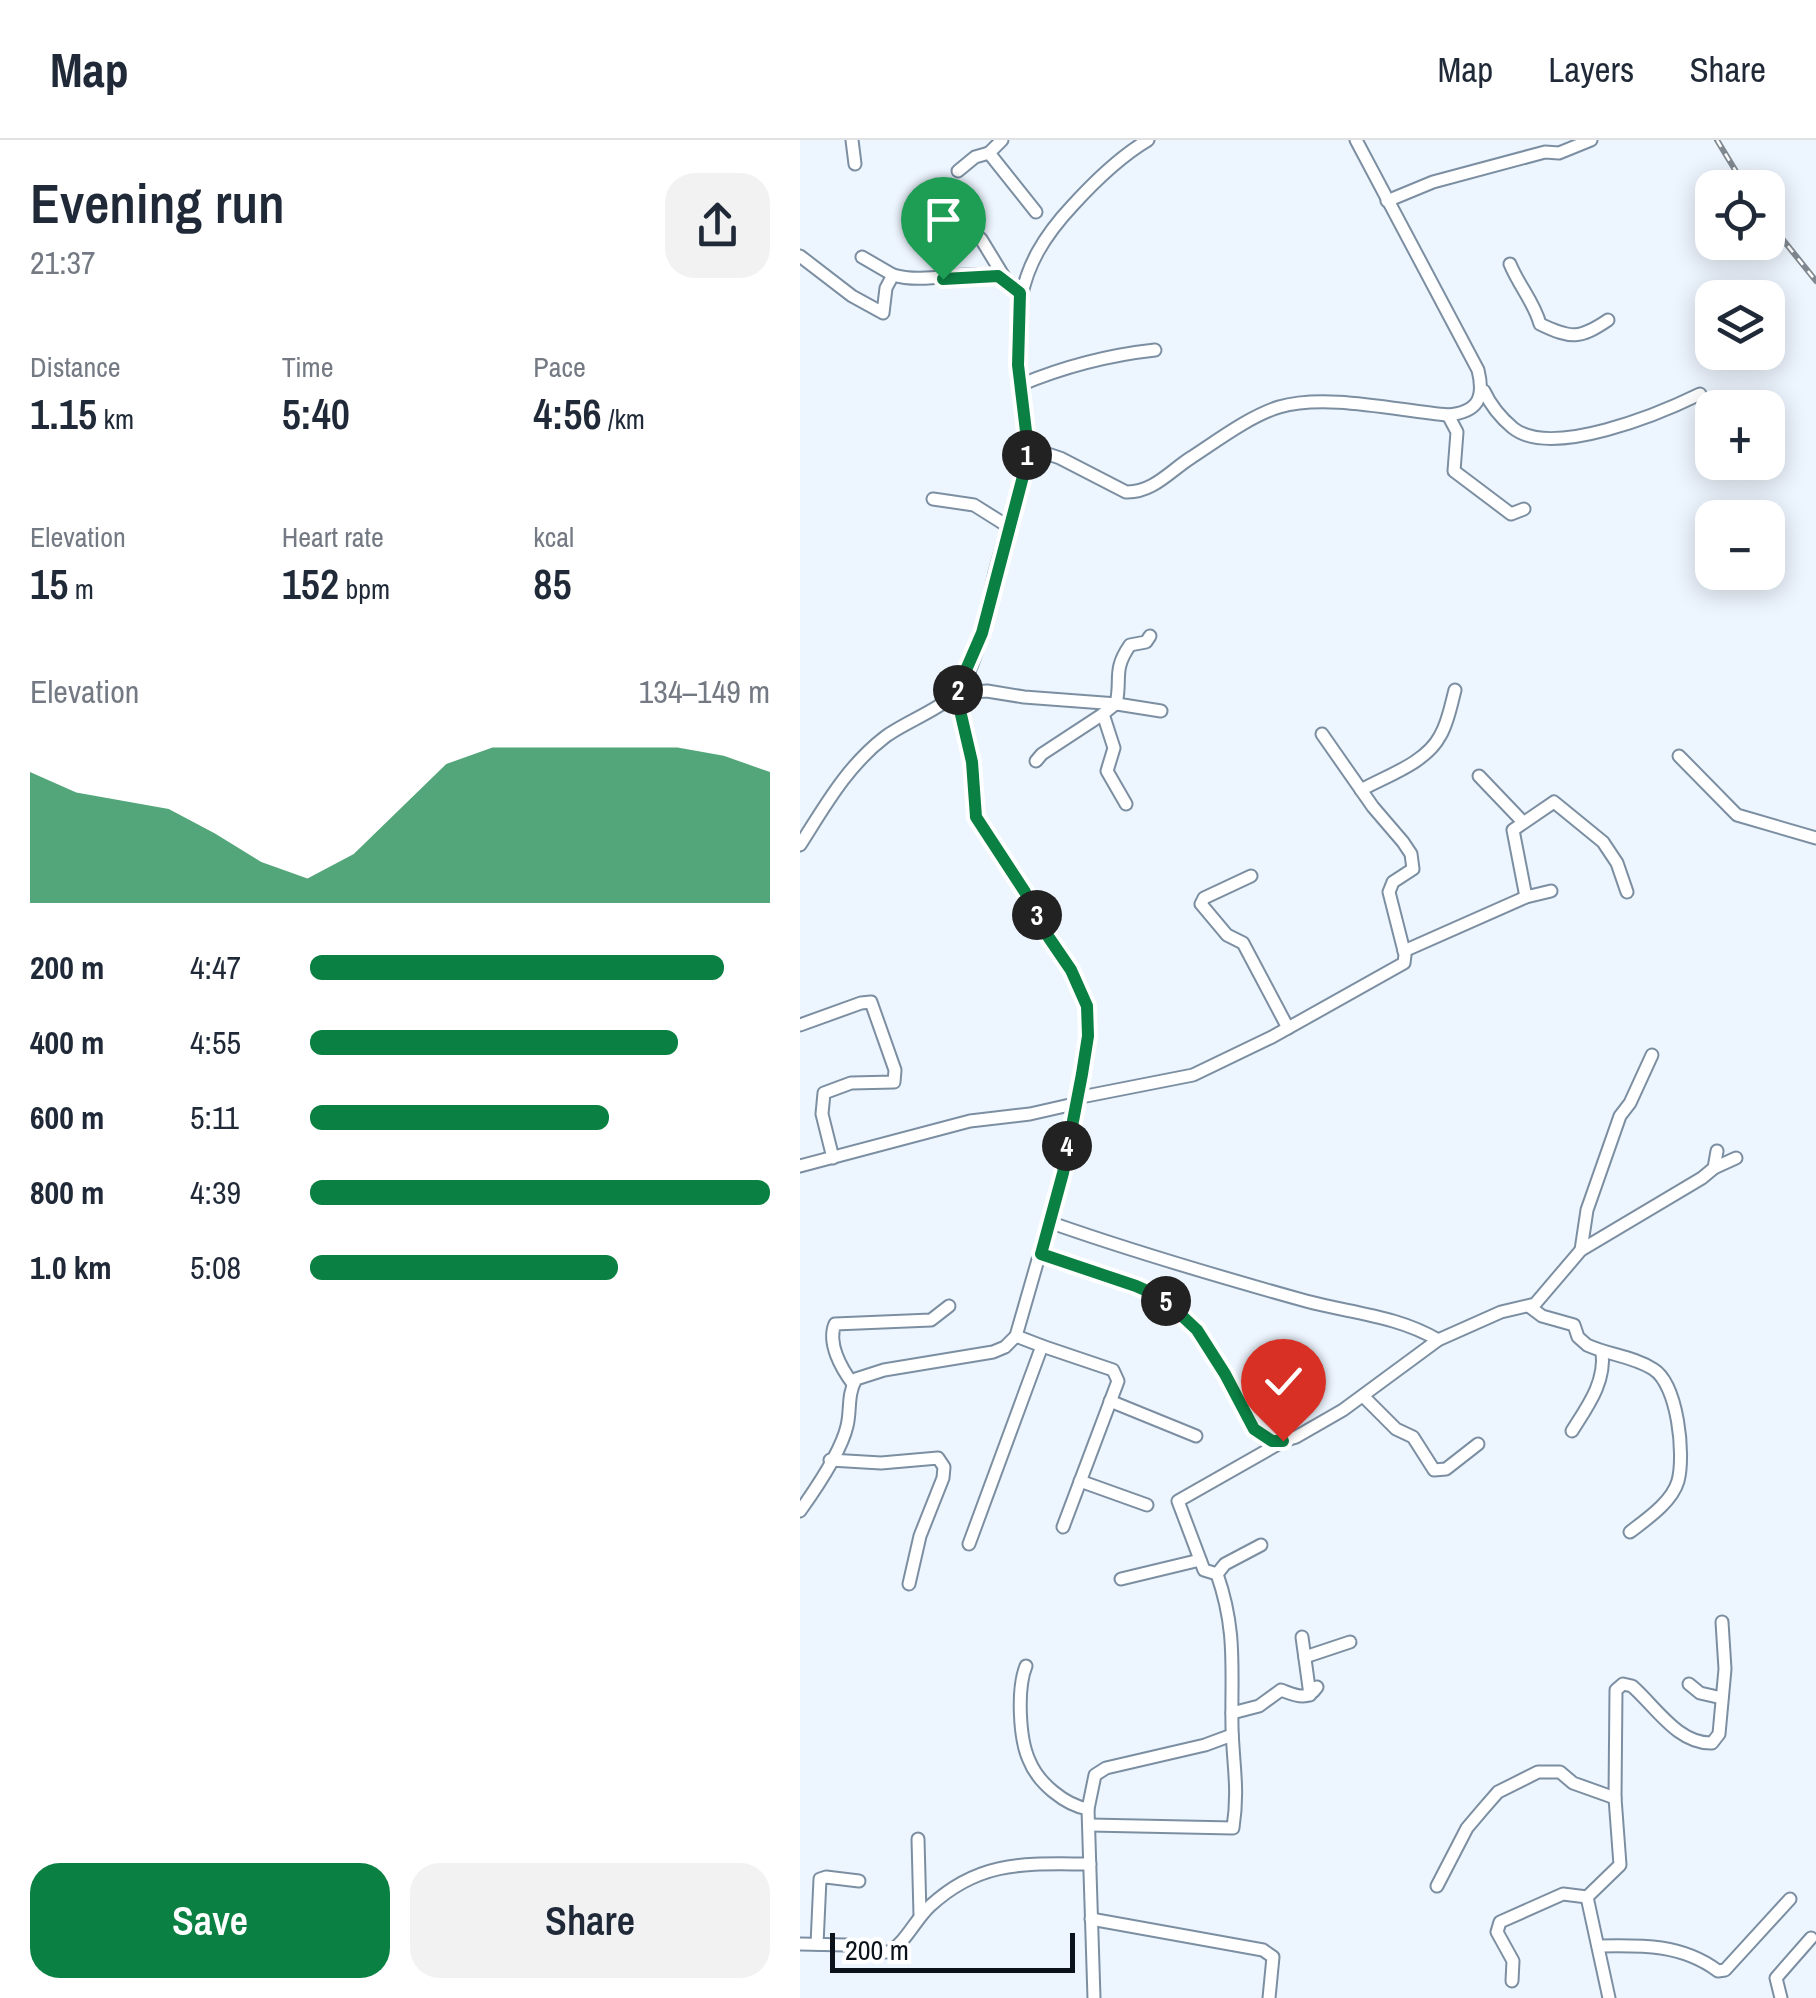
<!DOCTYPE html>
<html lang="en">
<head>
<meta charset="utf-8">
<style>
  :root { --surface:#fff; --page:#f2f2f3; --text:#1f2937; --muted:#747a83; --line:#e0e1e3; --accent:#0b8043 }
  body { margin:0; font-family:"Archivo Narrow",sans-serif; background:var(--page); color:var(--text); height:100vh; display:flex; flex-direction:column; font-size:38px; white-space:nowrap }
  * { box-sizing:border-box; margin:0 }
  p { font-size:32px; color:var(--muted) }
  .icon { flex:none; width:55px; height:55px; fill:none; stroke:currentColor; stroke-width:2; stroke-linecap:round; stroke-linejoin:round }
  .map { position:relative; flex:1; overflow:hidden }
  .side { display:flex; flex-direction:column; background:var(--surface); width:800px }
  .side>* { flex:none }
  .controls { position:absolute; left:895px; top:30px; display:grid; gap:20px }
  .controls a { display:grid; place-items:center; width:90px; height:90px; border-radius:20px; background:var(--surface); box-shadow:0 5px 25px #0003; font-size:50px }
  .scale { position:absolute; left:30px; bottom:25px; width:245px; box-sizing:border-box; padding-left:10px; border:5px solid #0b1219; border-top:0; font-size:28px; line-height:35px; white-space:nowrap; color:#0b1219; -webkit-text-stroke:8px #fff; paint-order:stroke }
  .pin { position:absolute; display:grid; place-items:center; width:85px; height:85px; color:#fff; margin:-102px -42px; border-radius:50% 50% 50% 0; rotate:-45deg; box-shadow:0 0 10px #0007 }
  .pin .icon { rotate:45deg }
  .km { position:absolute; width:50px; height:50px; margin:-25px; border-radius:50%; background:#222; color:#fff; font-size:28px; line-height:50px; text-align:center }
  .round { display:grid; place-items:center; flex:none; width:105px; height:105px; border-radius:30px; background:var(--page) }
  .overview { display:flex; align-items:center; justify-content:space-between; height:170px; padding:0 30px }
  h1 { font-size:55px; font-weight:600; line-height:75px }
  .figures { display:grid; grid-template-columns:repeat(3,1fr); gap:15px; height:170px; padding:10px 30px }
  .figures div { display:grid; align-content:center }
  .figures b { font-size:42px; font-weight:600 }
  .figures small { font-size:28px; font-weight:400 }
  .figures p { font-size:28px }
  .chart { height:280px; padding:20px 30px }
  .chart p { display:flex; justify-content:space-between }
  .chart svg { width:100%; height:180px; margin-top:10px; fill:var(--accent); opacity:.7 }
  .button { display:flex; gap:20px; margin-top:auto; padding:20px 30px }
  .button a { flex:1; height:115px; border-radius:30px; background:var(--accent); color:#fff; font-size:40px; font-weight:600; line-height:115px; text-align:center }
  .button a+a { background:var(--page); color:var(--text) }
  ul { padding:0 30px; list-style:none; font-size:32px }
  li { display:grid; grid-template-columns:160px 120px 1fr; align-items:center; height:75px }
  li i { height:25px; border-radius:12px; background:var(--accent) }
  header { display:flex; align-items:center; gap:60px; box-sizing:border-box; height:140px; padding:0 50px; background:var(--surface); border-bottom:2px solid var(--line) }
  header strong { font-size:48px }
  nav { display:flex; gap:55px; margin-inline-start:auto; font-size:35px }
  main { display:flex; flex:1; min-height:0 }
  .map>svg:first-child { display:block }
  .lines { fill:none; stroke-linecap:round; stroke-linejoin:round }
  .minor-casing { stroke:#7c8fa2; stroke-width:15 }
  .minor { stroke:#fff; stroke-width:11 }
  .rail-casing { stroke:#808890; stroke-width:6 }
  .rail { stroke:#fff; stroke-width:2.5; stroke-dasharray:8; stroke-linecap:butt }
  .route-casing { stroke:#fff; stroke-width:20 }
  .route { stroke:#0b8043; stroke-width:12 }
</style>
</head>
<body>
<header>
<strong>Map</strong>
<nav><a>Map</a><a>Layers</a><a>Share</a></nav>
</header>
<main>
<section class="side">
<div class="overview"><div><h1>Evening run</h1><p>21:37</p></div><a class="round"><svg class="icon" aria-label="share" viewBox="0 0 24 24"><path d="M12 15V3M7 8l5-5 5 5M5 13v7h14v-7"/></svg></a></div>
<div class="figures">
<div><p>Distance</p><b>1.15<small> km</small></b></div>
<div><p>Time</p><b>5:40</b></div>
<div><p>Pace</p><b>4:56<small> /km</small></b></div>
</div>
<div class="figures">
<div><p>Elevation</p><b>15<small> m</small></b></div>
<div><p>Heart rate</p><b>152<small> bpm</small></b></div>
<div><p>kcal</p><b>85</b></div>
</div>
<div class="chart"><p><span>Elevation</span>134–149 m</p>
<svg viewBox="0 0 160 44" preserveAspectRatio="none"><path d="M0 44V12L10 17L20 19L30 21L40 27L50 34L60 38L70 32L80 21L90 10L100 6L110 6L120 6L130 6L140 6L150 8L160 12V44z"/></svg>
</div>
<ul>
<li><b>200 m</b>4:47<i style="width:90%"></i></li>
<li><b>400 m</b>4:55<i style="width:80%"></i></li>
<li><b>600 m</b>5:11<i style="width:65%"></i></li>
<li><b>800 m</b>4:39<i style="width:100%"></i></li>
<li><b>1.0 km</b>5:08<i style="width:67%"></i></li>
</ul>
<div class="button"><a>Save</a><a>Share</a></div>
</section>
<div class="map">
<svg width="1016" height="1858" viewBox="0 0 1016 1858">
  <rect width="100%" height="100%" fill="#edf5fe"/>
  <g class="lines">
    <defs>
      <g id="minor">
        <polyline points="52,0 55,24"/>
        <polyline points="202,0 189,13 236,72"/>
        <polyline points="158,31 175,17 189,13"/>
        <polyline points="587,61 633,42 745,12 759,13 791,0"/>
        <polyline points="0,116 52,156 83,173 86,148 93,135 62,117"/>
        <path d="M710,124C719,146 734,162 740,184C771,199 780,199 808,180"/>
        <path d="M93,135C129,146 176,125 206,140L181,99L168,89"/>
        <path d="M220,245C263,227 309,215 355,210"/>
        <path d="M684,251C690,264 701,278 713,288C752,319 861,273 900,254"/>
        <polyline points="648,275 657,292 654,331 711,374 724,369"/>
        <path d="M227,307L260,318L326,352C353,353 371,330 392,317C418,300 450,276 479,267C527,253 599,271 648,275C678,272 685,258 678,230L556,0"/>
        <polyline points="133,359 174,365 209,387"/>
        <path d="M316,564C322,538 312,531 330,505L346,502L350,496"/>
        <polyline points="313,566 303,574 314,608 307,631 326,664"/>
        <polyline points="879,616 937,675 1016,698"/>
        <polyline points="236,621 242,614 303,574"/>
        <polyline points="679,636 723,682"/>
        <path d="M561,650C586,636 626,623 640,596C648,583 651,565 655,550"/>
        <path d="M0,705C25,666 47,626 85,597C105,582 140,570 156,552C180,526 187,462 196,429C205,394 218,360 226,325C228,304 224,285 222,264C214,179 211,131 273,65C294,42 321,16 348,0"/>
        <polyline points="451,736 404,758 401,764 427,795 443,803 488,888"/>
        <polyline points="751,751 726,757 713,690 754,662 803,702 817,723 827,752"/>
        <polyline points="604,811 726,757"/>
        <polyline points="0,885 61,863 71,862 95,930 94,942 51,943 24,953 22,974 33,1018"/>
        <polyline points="276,958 393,935 472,897 604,823 605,815 589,752 593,742 613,729 611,714 603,702 573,667 522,594"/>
        <polyline points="0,1026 170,981 230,974 274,964"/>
        <polyline points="914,1028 936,1018"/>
        <path d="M249,1082C334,1112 420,1137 506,1161C551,1173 598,1176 638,1200"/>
        <polyline points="781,1110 787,1070 820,976 830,963 852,915"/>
        <polyline points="241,1114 336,1146 363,1158 397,1190 425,1234 454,1289 472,1301 483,1301 496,1297 543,1270 638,1200 701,1172 735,1164 781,1110 902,1038 914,1028 917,1011"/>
        <path d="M730,1167L742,1176L774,1185L778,1197L787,1205C808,1215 833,1216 853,1229C878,1244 885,1315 878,1341C872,1362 847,1379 830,1392"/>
        <polyline points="242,1206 313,1230 318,1241 263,1387"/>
        <path d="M53,1244C41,1228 27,1203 35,1184L131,1180L149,1166"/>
        <polyline points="563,1256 596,1289 613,1297 634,1330 646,1329 678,1304"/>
        <polyline points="310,1261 396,1296"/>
        <path d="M772,1291C787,1267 806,1242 802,1212"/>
        <polyline points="30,1320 81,1323 138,1318 144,1327 143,1338 120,1396 109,1444"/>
        <polyline points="280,1341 347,1365"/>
        <path d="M0,1371C15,1350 41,1312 47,1286C51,1270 47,1255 56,1239L84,1230L193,1212L205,1207L216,1196L263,1033L288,895L287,866L271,830L243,789L225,752L176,677L173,622L156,553L187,551L224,557L317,564L361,571"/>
        <polyline points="169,1404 242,1206 216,1196"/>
        <polyline points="417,1434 404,1430 378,1361 480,1303"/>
        <polyline points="417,1434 425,1424 461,1405"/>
        <polyline points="321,1439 400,1420"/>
        <polyline points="502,1497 510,1555"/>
        <polyline points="505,1517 550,1502"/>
        <path d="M226,1526C217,1548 219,1598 229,1620C238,1643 265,1665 288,1669"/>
        <polyline points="889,1544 900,1553 922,1558"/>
        <path d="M432,1573L459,1566L481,1550C495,1555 507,1562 517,1547"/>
        <path d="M290,1685L433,1688C439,1648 433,1625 432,1587C431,1529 437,1491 417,1434"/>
        <polyline points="118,1699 120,1775"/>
        <polyline points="637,1746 667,1688 684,1668 698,1652 738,1632 760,1632 773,1643 815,1658"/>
        <polyline points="291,1779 463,1810 473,1817 469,1858"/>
        <path d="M0,1804L46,1805L73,1812H89C106,1802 115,1780 130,1766C181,1719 227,1724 290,1724"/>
        <polyline points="17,1804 20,1739 26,1737 59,1741"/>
        <path d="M798,1806C842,1805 882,1804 918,1831L925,1830L990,1759"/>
        <polyline points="712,1841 713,1821 697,1792 700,1782 763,1754 787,1757"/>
        <polyline points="294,1858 288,1669 295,1635 306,1628 405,1605 432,1595"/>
        <path d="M809,1858L787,1757L820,1725L815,1658L816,1550L823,1544L832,1546C856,1567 878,1604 912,1603L919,1594L925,1529L922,1482"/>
        <polyline points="981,1858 976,1838 1011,1798"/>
      </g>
    </defs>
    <use href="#minor" class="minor-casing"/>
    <use href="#minor" class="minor"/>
    <defs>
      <g id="rail">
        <polyline points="917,0 946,48"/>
        <polyline points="968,81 1016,141"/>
      </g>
    </defs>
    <use href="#rail" class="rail-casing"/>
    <use href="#rail" class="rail"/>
  </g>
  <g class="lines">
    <defs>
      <polyline id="route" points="143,139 198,136 220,153 218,225 228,308 226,325 182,493 156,553 172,622 176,677 225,752 243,789 271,830 287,866 288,896 282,934 263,1033 241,1114 336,1146 363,1158 397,1190 425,1234 454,1289 472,1301 483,1301"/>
    </defs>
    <use href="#route" class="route-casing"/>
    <use href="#route" class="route"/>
  </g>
</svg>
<div class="controls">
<a><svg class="icon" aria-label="locate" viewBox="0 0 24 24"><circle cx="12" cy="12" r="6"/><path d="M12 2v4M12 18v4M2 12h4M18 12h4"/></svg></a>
<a><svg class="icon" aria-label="layers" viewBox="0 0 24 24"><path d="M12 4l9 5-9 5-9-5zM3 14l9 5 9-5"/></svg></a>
<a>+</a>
<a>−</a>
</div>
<div class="scale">200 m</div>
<div class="pin" style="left:143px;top:139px;background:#1e9e55"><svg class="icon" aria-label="arrive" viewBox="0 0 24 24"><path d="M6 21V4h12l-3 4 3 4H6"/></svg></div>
<div class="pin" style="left:483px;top:1301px;background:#d93025"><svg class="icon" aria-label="check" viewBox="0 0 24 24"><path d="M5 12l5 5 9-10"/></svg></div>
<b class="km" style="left:227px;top:315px">1</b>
<b class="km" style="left:158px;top:550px">2</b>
<b class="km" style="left:237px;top:775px">3</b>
<b class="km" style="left:267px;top:1006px">4</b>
<b class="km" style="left:366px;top:1161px">5</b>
</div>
</main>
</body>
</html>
